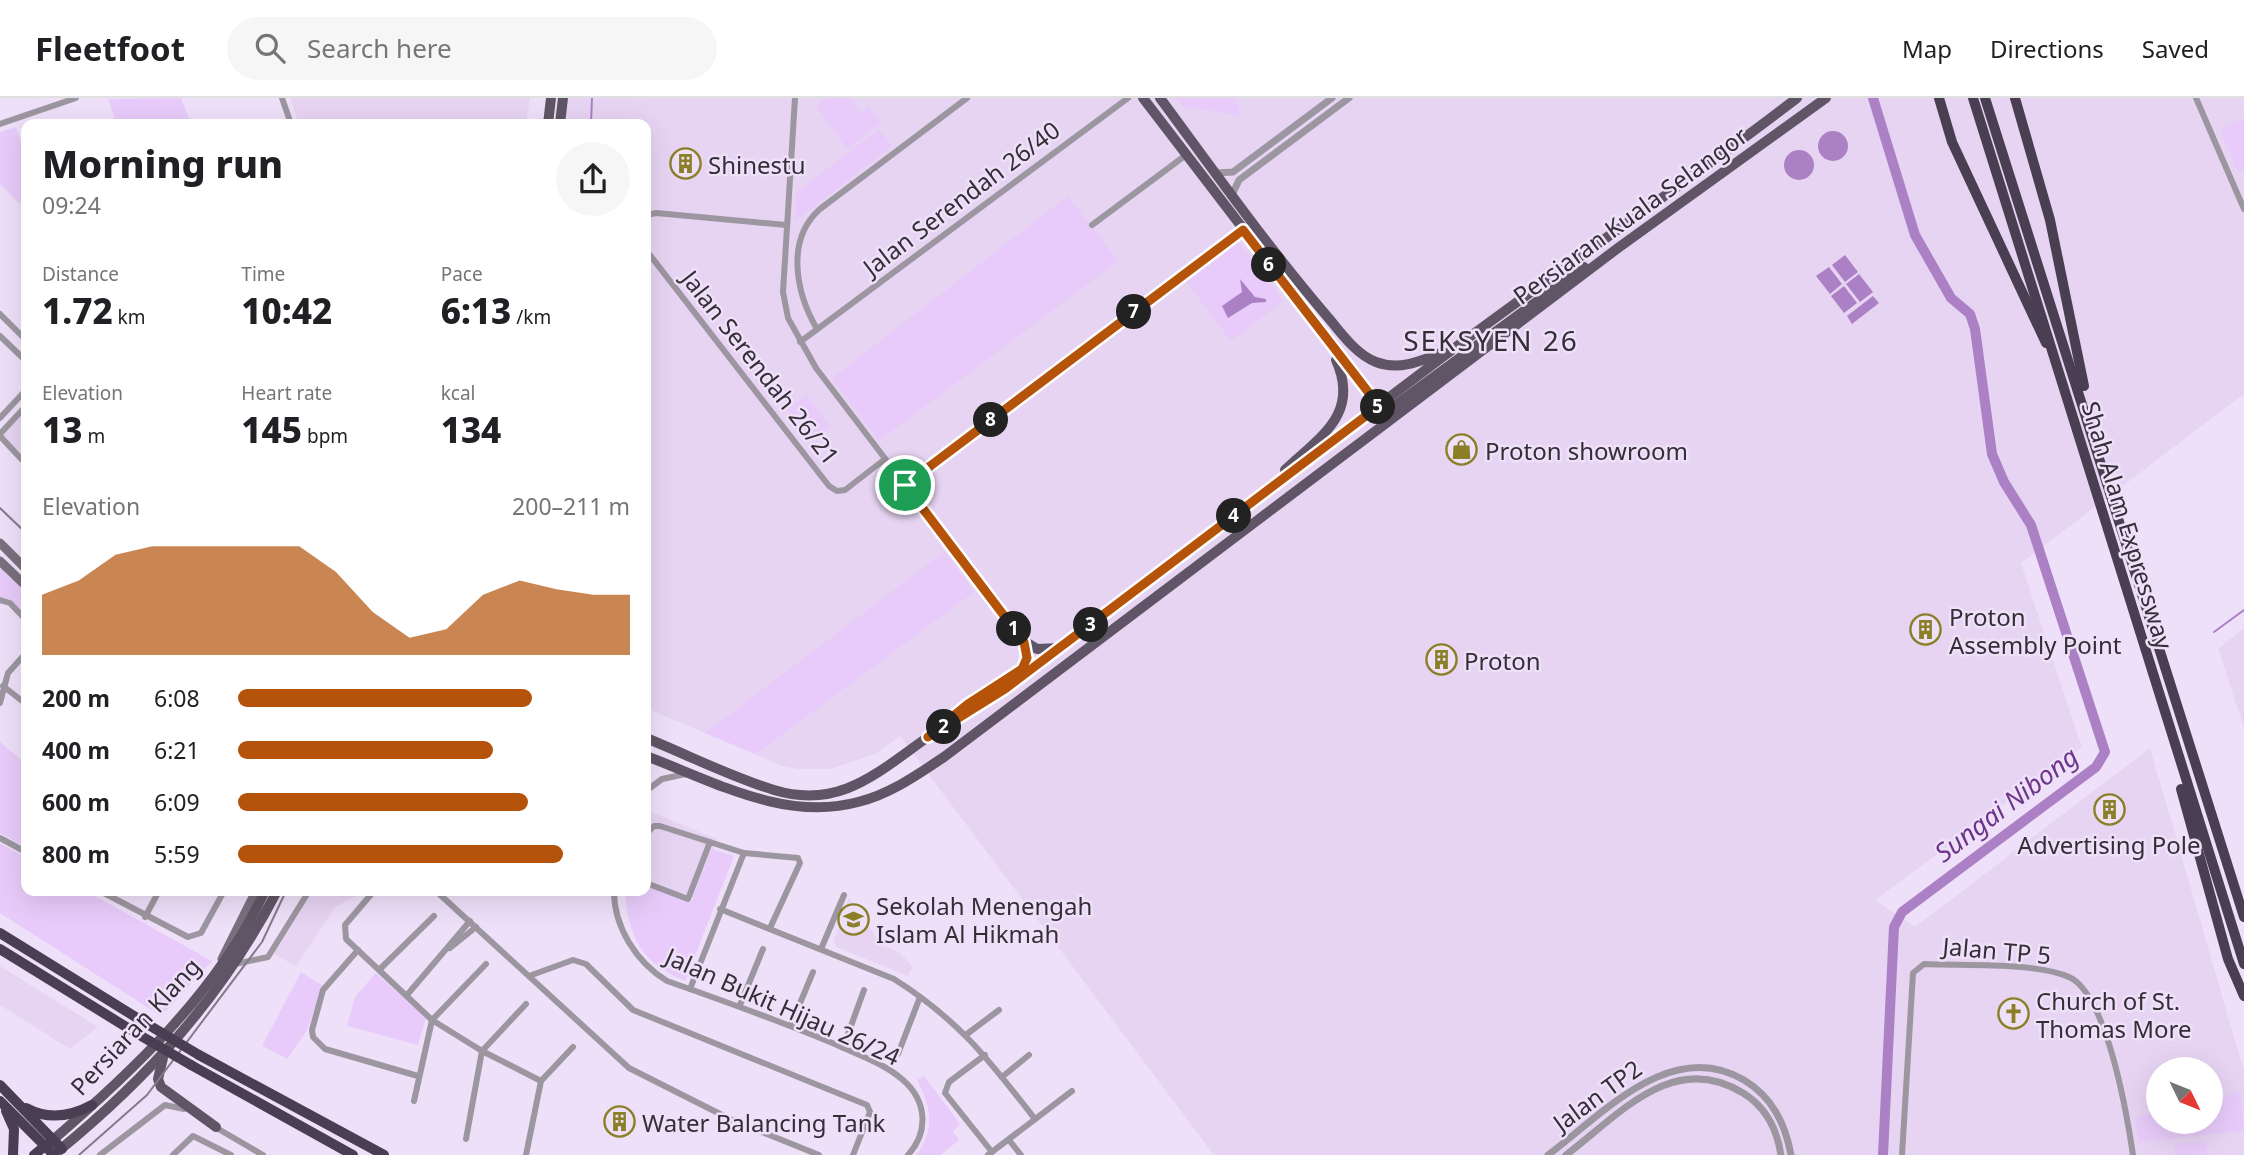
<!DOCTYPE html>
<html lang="en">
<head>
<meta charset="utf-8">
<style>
  :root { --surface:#fff; --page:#f6f6f6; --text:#202124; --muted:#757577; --line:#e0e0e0; --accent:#b45309 }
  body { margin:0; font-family:"Noto Sans",sans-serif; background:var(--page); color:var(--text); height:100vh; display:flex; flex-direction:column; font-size:26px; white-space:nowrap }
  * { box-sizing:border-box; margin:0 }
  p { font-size:23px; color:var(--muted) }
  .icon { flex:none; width:38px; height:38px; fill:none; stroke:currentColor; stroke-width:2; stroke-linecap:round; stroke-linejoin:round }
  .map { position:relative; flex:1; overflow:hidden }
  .drawer { position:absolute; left:21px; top:21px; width:630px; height:777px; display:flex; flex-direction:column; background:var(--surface); border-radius:14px; box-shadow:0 7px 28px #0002 }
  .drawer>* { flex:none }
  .needle { width:46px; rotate:133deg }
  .controls { position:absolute; left:2146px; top:959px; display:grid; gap:14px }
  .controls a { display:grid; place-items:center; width:77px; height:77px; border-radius:50%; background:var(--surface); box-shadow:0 7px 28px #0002; font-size:35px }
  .pin { position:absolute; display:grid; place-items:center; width:60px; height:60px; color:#fff; margin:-30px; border:4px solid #fff; border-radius:50%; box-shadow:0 2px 7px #0007 }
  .km { position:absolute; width:35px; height:35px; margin:-18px; border-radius:50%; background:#222; color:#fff; font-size:19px; line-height:35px; text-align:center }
  .round { display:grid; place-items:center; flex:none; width:74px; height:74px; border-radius:37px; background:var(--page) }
  .head { display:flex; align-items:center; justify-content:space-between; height:119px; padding:0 21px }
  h1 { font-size:38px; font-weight:800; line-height:52px }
  .figures { display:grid; grid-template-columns:repeat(3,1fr); gap:10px; height:119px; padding:7px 21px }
  .figures div { display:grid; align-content:center }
  .figures b { font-size:35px; font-weight:800 }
  .figures small { font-size:19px; font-weight:400 }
  .figures p { font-size:19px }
  .chart { height:196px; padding:14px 21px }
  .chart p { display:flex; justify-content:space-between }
  .chart svg { width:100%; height:126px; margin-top:7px; fill:var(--accent); opacity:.7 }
  ul { padding:0 21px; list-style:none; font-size:23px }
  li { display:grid; grid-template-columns:112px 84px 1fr; align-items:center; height:52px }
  li i { height:18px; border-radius:9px; background:var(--accent) }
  header { display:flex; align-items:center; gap:42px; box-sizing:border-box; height:98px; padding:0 35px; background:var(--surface); border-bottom:2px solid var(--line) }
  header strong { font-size:33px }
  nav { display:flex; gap:38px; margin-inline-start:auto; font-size:24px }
  .search { width:490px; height:63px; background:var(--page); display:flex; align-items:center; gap:18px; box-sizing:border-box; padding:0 24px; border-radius:38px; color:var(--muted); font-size:26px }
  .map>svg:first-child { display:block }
  .built { fill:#e7d4f3; fill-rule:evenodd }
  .green { fill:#e8cbfa }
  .water { fill:#ab80c5 }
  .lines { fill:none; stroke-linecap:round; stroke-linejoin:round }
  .stream { stroke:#ab80c5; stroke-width:2 }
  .river { stroke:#ab80c5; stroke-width:10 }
  .minor { stroke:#9c96a0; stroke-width:6 }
  .tertiary { stroke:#9c96a0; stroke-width:7 }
  .secondary { stroke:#79707e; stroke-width:9 }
  .primary { stroke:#605566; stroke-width:10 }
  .motorway { stroke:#4a3e52; stroke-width:10 }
  .tram { stroke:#847a8a; stroke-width:2 }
  .motorway-bridge { stroke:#4a3e52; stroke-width:10 }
  .route-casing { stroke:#fff; stroke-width:14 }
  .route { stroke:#b45309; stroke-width:9 }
  .labels { text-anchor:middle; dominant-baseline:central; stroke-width:5; stroke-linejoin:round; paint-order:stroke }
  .poi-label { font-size:24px; fill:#342e37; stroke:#efe0f9; text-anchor:start }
  .street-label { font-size:24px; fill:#342e37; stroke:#efe0f9 }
  .water-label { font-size:26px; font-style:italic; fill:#6c3588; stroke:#efe0f9 }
  .quarter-label { font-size:28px; letter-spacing:2px; fill:#342e37; stroke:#efe0f9 }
</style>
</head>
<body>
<header>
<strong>Fleetfoot</strong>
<div class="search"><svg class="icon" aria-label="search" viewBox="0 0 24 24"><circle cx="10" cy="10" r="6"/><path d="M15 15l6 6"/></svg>Search here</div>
<nav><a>Map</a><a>Directions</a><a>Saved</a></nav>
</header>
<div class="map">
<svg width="2244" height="1057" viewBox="0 0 2244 1057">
  <rect width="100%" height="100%" fill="#efe0f9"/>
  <g class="built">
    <polygon points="290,0 530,0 526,26 299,26"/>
    <path d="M557,0H2244V296L2021,465L2082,649L1875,802L1915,829L2150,650L2244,973V1057H1214L900,638L875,656L831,671H798L782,668L646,610V26H554ZM2158,971H2210V1024H2158Z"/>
    <polygon points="26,312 26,361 2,338"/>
    <polygon points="2244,530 2244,630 2218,551"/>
    <polygon points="649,713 717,741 693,800 646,782 646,722"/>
    <polygon points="313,793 360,793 358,797 335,809 296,868 274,856"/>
    <polygon points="849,800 882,847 899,854 913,869 908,878 836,849 834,843"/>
    <polygon points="0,868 98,929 70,951 0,907"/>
  </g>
  <g class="green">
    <polygon points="181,0 191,26 117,26 108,1"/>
    <polygon points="826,0 850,0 861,15 869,9 881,25 847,51 816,8"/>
    <polygon points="1176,0 1235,0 1242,18 1183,8"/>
    <polygon points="2244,20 2244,72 2238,75 2220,31"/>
    <polygon points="16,29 26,58 26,112 0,86 0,34"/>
    <polygon points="879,31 892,48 795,123 796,95"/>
    <polygon points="1068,98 1118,163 879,343 832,280"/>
    <polygon points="1238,143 1283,203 1231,243 1186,183"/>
    <polygon points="806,297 831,329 812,344 787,312"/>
    <polygon points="944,454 974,494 756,656 705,635"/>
    <polygon points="0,467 26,493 26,519 9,501 0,500"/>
    <polygon points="0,644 20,661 26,656 26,749 0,735"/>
    <polygon points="0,745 26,760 26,793 86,793 212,863 161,918 0,815"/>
    <path d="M712,751L734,758L685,883C641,865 628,838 625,793H646V787L691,804Z"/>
    <polygon points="301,874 323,888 307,932 287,961 262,948"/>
    <polygon points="376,875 426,920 418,947 347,928 355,899"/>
    <path d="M924,978L960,1026L953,1033L959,1042L940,1057H916C936,1031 931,1009 917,982Z"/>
    <polygon points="2241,994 2244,1033 2139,1044 2135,1020 2158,1014 2158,1024 2210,1024 2210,1002"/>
    <polygon points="2206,1043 2207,1057 2175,1057 2175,1046"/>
  </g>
  <g class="water">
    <circle cx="1833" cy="48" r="15"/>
    <circle cx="1799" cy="67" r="15"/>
    <polygon points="1845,157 1858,174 1845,184 1832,167"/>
    <polygon points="1829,169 1842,186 1830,196 1816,178"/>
    <polygon points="1859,176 1873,194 1860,204 1846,186"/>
    <polygon points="1240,181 1255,199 1266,201 1266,204 1252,205 1228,220 1222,208 1242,194"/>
    <polygon points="1844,188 1857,205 1844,215 1831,198"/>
    <polygon points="1873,198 1879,205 1852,226 1847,218"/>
  </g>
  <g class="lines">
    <g class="stream">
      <polyline points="591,26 592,0"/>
      <polyline points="2214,534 2244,512"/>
    </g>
    <polyline class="river" points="1873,0 1915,137 1951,200 1970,216 1975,231 1992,356 2004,384 2031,427 2105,654 2096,669 1902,814 1894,829 1883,1057"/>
    <g class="minor">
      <polyline points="282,0 291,26"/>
      <polyline points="795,0 783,194 788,220 816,270 1024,543"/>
      <polyline points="2196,0 2244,111"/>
      <polyline points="0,26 76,0"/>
      <polyline points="646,117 656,115 786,127"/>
      <polyline points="1092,127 1186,57"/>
      <polyline points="646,152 829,388 837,393 845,392 885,361"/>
      <polyline points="0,216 26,242"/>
      <path d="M817,231C796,195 785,142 820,111L967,0"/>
      <polyline points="0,238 26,263"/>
      <polyline points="800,244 1128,0"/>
      <polyline points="0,320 26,292"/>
      <polyline points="0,336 26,308"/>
      <polyline points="0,338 26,366"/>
      <polyline points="905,387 1243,132"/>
      <polyline points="0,502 10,505 26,522"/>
      <polyline points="3,588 26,606"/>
      <polyline points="0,605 8,575 26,555"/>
      <polyline points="646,693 662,681 686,676"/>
      <polyline points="646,736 654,728 660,728 744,755 798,760 800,765 770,830"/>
      <polyline points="0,740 26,754"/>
      <polyline points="646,785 688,801 710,744"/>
      <polyline points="100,793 188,839 201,835 224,793"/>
      <polyline points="374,793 345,827 346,841 432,922 482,953 541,983"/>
      <polyline points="436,793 629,970 730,1021 819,1057"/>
      <path d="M614,793C614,829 636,864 667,883C724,903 781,923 837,947C859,957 885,966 903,982C927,1003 929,1034 908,1057"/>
      <path d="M720,811L894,881C959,922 989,962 1035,1021"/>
      <polyline points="145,819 159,793"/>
      <polyline points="450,850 476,829"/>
      <polyline points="821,851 844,797"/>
      <polyline points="358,852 323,892 312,932 313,939 325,951 418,978"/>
      <polyline points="235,866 268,859 309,793"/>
      <polyline points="380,871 434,818"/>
      <polyline points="529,878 573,862 586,866 633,912 867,1007 870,1014 853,1057"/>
      <polyline points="690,891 744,755"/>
      <polyline points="407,897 470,823"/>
      <polyline points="740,907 763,851"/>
      <polyline points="791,927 813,874"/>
      <polyline points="967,936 999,912"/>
      <polyline points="843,950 864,892"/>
      <polyline points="898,956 920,899"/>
      <polyline points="985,957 949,984 945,995 992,1054"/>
      <polyline points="1002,979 1029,957"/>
      <polyline points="414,1003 432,922 486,866"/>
      <polyline points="215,1029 263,1057"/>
      <polyline points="466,1041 482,953 526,906"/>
      <polyline points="1009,1042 1021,1057"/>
      <polyline points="100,1057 165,1007 184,1011"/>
      <polyline points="173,1057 193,1038 231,1057"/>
      <polyline points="526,1057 541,983 573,949"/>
      <polyline points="988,1057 1072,993"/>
      <path d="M1902,1057L1913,875L1924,866C1962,868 2036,864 2069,879C2107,896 2127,1017 2133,1057"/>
    </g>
    <g class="tertiary">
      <polyline points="1216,75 1233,74 1332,0"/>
      <polyline points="1232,97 1239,82 1349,0"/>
      <path d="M1548,1057C1603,1016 1671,939 1744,982C1772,999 1785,1025 1791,1057"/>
      <path d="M1566,1057C1620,1016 1673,952 1743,995C1766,1009 1777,1031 1781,1057"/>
    </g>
    <g class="secondary">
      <polyline points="0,445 26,471"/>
      <polyline points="0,463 26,488"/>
      <polyline points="222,861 256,793"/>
    </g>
    <g class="primary">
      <polyline points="1143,0 1379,308"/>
      <path d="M1160,0C1214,73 1267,148 1326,217C1340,233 1355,256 1376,264C1399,273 1421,263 1443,254"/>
      <polyline points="548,26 551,0"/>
      <polyline points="560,26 563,0"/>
      <polyline points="1379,308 1394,308 1584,169"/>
      <path d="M1285,372C1321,338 1360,316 1336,262"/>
      <polyline points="1024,543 1037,551 1060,550"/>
      <polyline points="1015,576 1027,565 1024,543"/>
      <path d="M646,640C688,657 731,679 774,692C840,712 878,674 928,639C952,622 979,607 1005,591C1159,477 1310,358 1464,243C1574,161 1688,84 1797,0"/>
      <path d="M646,658C713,683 785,724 858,704C890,696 917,677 944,659L1618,150L1826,0"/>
      <polyline points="163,960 158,981 161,989 216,1029"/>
      <path d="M47,1047C130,976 218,894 265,793"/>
      <path d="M56,1055C147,981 223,898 277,793"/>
    </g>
    <g class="motorway">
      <polyline points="1939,0 1952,44 2046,245"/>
      <polyline points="1973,0 2244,866"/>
      <polyline points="1985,0 2244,819"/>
      <polyline points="2015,0 2050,122 2084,288"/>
      <polyline points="2181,691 2228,861 2244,898"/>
      <polyline points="0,835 142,923"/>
      <polyline points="0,851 136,935"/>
      <polyline points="199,957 384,1057"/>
      <polyline points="191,967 353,1057"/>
      <polyline points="0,987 62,1051"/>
      <polyline points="0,1003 54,1057"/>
      <path d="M26,1010C48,1022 70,1019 92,1007"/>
      <polyline points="6,1013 14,1031 13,1057"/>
      <polyline points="34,1057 46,1047"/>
    </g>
    <g class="tram">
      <polyline points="0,410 26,435"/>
      <polyline points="79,1057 147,997 262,844 286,793"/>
    </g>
    <g class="motorway-bridge">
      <polyline points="142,923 199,957"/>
      <polyline points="136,935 191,967"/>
    </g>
  </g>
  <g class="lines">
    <defs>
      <polygon id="route" points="1243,132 1379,308 1005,591 928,639 968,606 1022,571 1027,560 1024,544 905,387"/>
    </defs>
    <use href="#route" class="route-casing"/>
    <use href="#route" class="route"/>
  </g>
  <defs>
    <symbol id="building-ring" viewBox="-11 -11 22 22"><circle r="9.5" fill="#efe0f9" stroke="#8a7f26" stroke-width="1.5"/><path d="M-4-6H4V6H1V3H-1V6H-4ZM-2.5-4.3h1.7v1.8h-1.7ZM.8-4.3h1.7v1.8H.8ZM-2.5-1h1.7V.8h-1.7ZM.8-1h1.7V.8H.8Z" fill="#8a7f26"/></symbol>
    <symbol id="shop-ring" viewBox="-11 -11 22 22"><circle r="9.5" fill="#efe0f9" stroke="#8a7f26" stroke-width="1.5"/><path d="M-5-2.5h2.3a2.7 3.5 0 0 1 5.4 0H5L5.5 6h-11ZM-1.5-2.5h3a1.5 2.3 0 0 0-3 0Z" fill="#8a7f26"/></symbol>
    <symbol id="school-ring" viewBox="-11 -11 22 22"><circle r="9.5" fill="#efe0f9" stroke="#8a7f26" stroke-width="1.5"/><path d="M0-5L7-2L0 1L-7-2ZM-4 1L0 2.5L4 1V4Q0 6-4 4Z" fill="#8a7f26"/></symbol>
    <symbol id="church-ring" viewBox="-11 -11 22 22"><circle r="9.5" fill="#efe0f9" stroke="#8a7f26" stroke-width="1.5"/><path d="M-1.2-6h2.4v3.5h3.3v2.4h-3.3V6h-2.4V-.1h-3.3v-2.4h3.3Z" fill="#8a7f26"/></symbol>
  </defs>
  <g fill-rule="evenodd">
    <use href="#building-ring" x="668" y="48" width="35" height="35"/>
    <use href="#shop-ring" x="1444" y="334" width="35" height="35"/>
    <use href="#building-ring" x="1908" y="514" width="35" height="35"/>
    <use href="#building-ring" x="1424" y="544" width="35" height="35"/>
    <use href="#building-ring" x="2092" y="694" width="35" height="35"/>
    <use href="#school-ring" x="836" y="804" width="35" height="35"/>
    <use href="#church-ring" x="1996" y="898" width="35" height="35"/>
    <use href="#building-ring" x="602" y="1006" width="35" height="35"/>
  </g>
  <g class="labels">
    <g class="poi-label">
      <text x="708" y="66">Shinestu</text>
      <text x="1485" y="352">Proton showroom</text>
      <text x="1949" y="518">Proton<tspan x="1949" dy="28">Assembly Point</tspan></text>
      <text x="1464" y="562">Proton</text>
      <text x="2109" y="746" text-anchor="middle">Advertising Pole</text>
      <text x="876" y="807">Sekolah Menengah<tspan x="876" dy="28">Islam Al Hikmah</tspan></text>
      <text x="2036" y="902">Church of St.<tspan x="2036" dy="28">Thomas More</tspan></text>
      <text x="642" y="1024">Water Balancing Tank</text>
    </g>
    <g class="street-label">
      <text transform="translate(961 100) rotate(-37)">Jalan Serendah 26/40</text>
      <text transform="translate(1630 117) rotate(-36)">Persiaran Kuala Selangor</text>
      <text transform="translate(761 269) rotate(52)">Jalan Serendah 26/21</text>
      <text transform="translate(2128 427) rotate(73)">Shah Alam Expressway</text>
      <text transform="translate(1997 852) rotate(5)">Jalan TP 5</text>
      <text transform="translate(783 908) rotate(24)">Jalan Bukit Hijau 26/24</text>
      <text transform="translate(135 928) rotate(-47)">Persiaran Klang</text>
      <text transform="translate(1597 997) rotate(-36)">Jalan TP2</text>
    </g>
    <g class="water-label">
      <text transform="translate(2006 706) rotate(-37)">Sungai Nibong</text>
    </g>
    <g class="quarter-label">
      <text x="1491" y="242">SEKSYEN 26</text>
    </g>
  </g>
</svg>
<div class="controls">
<a><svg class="needle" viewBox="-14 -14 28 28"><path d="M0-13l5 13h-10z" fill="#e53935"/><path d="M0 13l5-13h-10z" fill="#757577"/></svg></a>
</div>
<div class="pin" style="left:905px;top:387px;background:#1e9e55"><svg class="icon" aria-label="arrive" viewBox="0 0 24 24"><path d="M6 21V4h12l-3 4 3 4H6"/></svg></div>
<b class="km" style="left:1014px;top:531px">1</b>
<b class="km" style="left:944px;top:629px">2</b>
<b class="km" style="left:1091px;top:527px">3</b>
<b class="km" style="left:1234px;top:418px">4</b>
<b class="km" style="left:1378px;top:309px">5</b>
<b class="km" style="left:1269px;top:167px">6</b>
<b class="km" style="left:1134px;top:214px">7</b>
<b class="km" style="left:991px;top:322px">8</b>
<section class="drawer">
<div class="head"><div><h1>Morning run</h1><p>09:24</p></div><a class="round"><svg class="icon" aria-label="share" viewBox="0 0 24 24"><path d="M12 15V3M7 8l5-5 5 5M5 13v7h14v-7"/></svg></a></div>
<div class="figures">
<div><p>Distance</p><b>1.72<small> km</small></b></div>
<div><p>Time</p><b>10:42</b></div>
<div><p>Pace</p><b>6:13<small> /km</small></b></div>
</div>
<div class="figures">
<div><p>Elevation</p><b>13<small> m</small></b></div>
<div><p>Heart rate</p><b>145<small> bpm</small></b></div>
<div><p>kcal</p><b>134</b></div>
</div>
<div class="chart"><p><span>Elevation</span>200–211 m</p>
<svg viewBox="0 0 160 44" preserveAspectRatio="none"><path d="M0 44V23L10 18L20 9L30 6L40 6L50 6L60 6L70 6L80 15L90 29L100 38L110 35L120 23L130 18L140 21L150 23L160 23V44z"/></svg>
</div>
<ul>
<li><b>200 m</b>6:08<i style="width:75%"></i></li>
<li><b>400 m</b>6:21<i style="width:65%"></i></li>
<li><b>600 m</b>6:09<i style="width:74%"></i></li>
<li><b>800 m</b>5:59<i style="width:83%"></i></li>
</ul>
</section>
</div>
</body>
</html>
